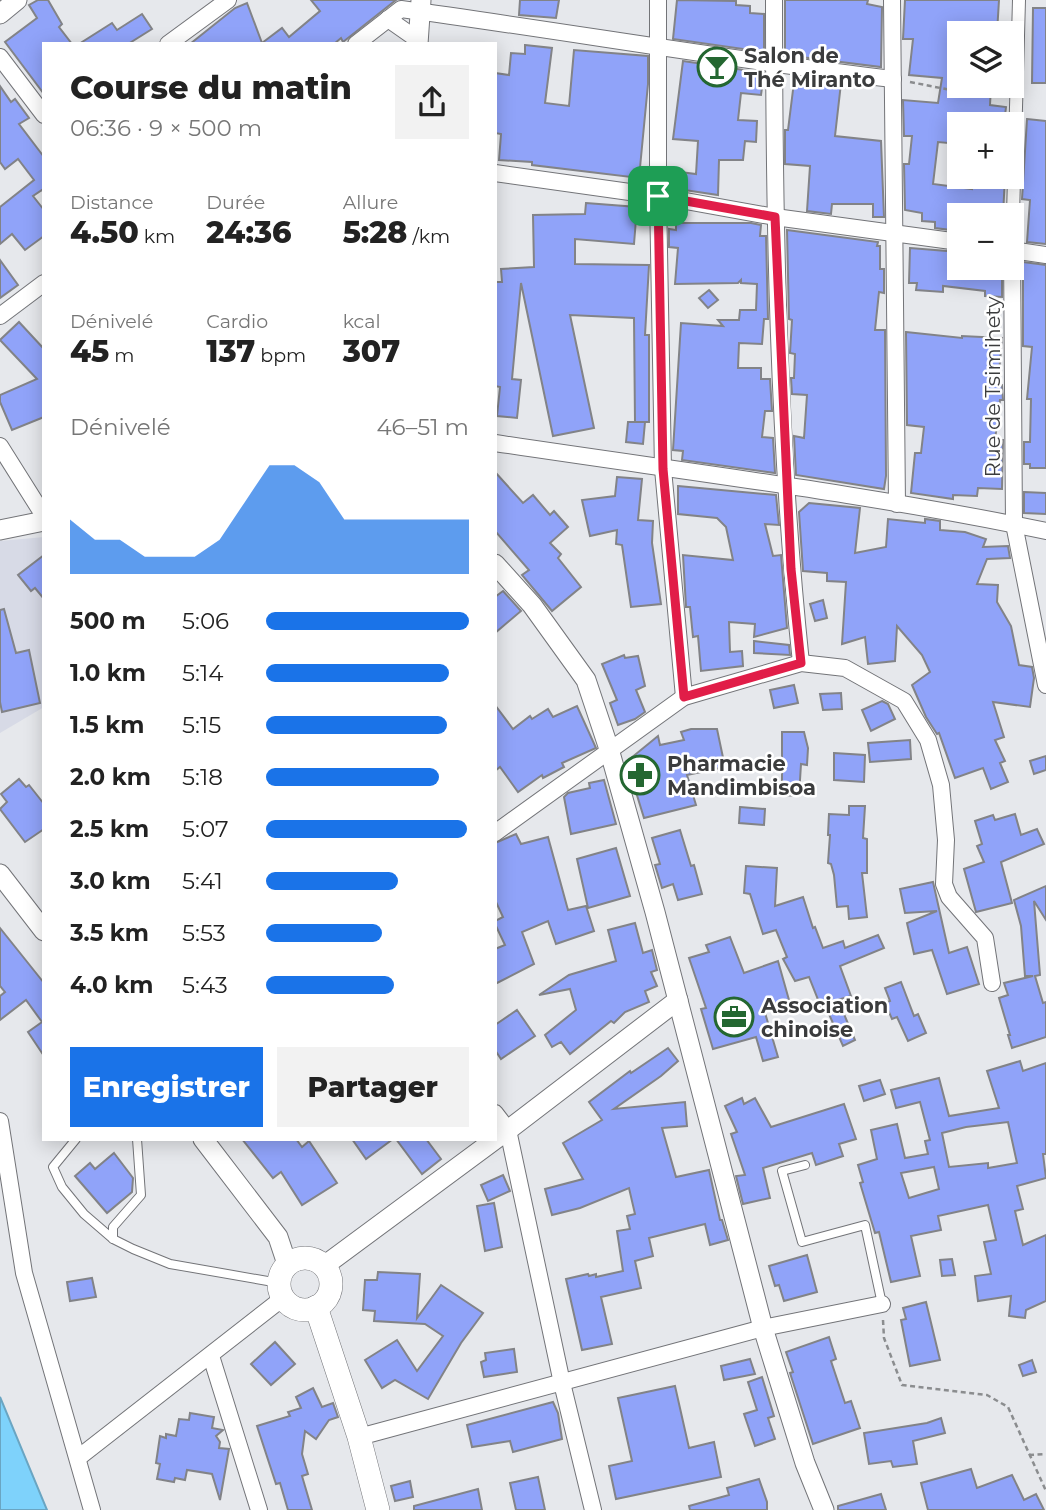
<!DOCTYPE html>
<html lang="fr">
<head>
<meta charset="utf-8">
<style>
  :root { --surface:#fff; --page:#f2f2f2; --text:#222; --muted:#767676; --accent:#1a73e8 }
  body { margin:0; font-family:Montserrat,sans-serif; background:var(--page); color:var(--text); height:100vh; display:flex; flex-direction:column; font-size:26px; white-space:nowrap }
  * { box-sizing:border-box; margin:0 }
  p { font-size:23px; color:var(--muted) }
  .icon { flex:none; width:38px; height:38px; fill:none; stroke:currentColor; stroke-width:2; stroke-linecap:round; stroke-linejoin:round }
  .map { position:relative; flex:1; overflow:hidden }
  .panel { position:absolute; left:42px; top:42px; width:455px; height:1099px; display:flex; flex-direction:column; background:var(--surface); border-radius:0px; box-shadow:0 4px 18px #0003 }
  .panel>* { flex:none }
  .controls { position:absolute; left:947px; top:21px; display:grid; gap:14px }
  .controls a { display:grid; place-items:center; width:77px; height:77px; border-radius:0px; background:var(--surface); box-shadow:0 4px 18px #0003; font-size:35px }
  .pin { position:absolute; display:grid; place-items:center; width:60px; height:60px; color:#fff; margin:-30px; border-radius:14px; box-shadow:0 4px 10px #0006 }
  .round { display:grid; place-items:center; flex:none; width:74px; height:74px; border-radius:0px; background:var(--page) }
  .headline { display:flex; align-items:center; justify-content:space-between; height:119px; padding:0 28px }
  h1 { font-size:32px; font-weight:800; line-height:52px }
  .figures { display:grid; grid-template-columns:repeat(3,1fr); gap:10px; height:119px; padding:7px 28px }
  .figures div { display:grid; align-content:center }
  .figures b { font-size:30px; font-weight:800 }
  .figures small { font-size:19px; font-weight:400 }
  .figures p { font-size:19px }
  .chart { height:196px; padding:14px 28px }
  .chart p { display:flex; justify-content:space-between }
  .chart svg { width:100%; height:126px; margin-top:7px; fill:var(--accent); opacity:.7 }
  .action { display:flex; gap:14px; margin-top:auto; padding:14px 28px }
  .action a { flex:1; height:80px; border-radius:0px; background:var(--accent); color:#fff; font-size:28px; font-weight:800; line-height:80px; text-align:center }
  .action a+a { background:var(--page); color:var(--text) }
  ul { padding:0 28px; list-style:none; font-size:23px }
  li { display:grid; grid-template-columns:112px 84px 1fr; align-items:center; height:52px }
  li i { height:18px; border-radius:9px; background:var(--accent) }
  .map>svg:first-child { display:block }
  .built { fill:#d7dae6 }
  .water { fill:#7ed2fb; stroke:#6aa5c2; stroke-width:2 }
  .building { fill:#90a3f9; stroke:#828387; stroke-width:2; fill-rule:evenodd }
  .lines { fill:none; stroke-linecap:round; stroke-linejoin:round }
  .service-casing { stroke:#737478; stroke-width:10 }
  .pedestrian-casing { stroke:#737478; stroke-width:14 }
  .minor-casing { stroke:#737478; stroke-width:18 }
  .tertiary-casing { stroke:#737478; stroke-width:21 }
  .secondary-casing { stroke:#737478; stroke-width:24 }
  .path { stroke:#8b8d8f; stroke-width:2.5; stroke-dasharray:5 3.5; stroke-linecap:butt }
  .service { stroke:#fff; stroke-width:8 }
  .pedestrian { stroke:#fff; stroke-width:12 }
  .minor { stroke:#fff; stroke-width:16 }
  .tertiary { stroke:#fff; stroke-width:19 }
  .secondary { stroke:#fff; stroke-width:23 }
  .route-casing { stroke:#fff; stroke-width:14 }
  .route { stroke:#e11d48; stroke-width:9 }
  .labels { text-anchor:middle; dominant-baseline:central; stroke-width:5; stroke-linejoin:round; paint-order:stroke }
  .poi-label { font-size:21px; font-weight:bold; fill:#3b3c3d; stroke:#fff; text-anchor:start }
  .street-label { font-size:21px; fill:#3b3c3d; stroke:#fff }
</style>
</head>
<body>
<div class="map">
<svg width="1046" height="1510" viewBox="0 0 1046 1510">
  <rect width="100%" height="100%" fill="#e6e8ec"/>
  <polygon class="built" points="44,537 44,707 0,733 0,541"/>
  <polygon class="water" points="0,1397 47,1510 0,1510"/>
  <g class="building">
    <polygon points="38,0 48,0 62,24 59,27 72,44 44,44 44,94 5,42 37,18 29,5"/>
    <polygon points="311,0 396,0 343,42 341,38 334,44 190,44 235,8 247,3 262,43 282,28 289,37 320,11"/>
    <polygon points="520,0 559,0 556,18 519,15"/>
    <polygon points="677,0 736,1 736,5 750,6 750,13 764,14 764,52 673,39"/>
    <polygon points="785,0 868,0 867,4 882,7 881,67 785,55"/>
    <polygon points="905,0 999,0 997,33 959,33 959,86 991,86 990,105 1006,107 1004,124 959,124 959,144 938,142 933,184 972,189 972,177 1005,177 1003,215 985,215 985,208 957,205 956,228 959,229 959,231 935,228 935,222 922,221 922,213 905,210 904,164 909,164 912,136 904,136 903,100 938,103 942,78 909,75 913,39 903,39"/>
    <polygon points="1033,8 1046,8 1046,83 1032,83"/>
    <polygon points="142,14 152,29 128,44 79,44 112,23 117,30"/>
    <polygon points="525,45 552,48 545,103 569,106 574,50 648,56 648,84 639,178 532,165 532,162 499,160 501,134 495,133 495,73 509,75 511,53 525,54"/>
    <polygon points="683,61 764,73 761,95 741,93 738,120 757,121 756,142 745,141 743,160 719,160 718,195 671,188 673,171 696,174 698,141 673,139"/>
    <polygon points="812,79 841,83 835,136 881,141 884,217 873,217 873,204 832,204 831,214 807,211 810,166 785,164 785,130 788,130 794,82 811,84"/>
    <polygon points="0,86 11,102 15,99 29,118 19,124 44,157 44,193 42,190 33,196 44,210 44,236 25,250 12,234 0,244 0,207 34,180 18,159 5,169 0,162"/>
    <polygon points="1027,119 1046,121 1046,244 1027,242 1030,200 1022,199"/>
    <polygon points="586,203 637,207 634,244 575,239 575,264 649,265 645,335 649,335 649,422 635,422 634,318 570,315 594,428 553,436 521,283 512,379 521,380 517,418 497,416 500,387 495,386 495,282 502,282 501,269 534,267 533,215 585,214"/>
    <polygon points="676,223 751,223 761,225 760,236 766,236 768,319 764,319 762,344 739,343 738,368 761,368 761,379 770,379 772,411 765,411 762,437 773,438 775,473 682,460 683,451 673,450 681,323 723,326 718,320 739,320 740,310 756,310 757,284 741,283 741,280 738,283 675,284 678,248 669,247 669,229 676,230"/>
    <polygon points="787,230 878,242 877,246 880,246 880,269 884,269 884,293 879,292 875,330 885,330 886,476 884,489 796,475 794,436 804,438 807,395 792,394 791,378 794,378 795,354 790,353 792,320 789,319"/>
    <polygon points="910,248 959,252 959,268 1002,270 1002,297 985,296 985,291 943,286 943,292 916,290 917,283 909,283"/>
    <polygon points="0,260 18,285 0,298"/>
    <polygon points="1023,262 1046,265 1046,468 1030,468 1030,464 1024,464 1024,442 1030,442 1031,399 1027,399 1032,347 1023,346"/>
    <polygon points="709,290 718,300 708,308 699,298"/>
    <polygon points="19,322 44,349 44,417 12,430 0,402 0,395 37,379 0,340"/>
    <polygon points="906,332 962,338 962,336 1002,338 998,384 1002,385 1003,400 1000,400 995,440 1003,440 1002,489 978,488 977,496 953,495 953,499 911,493 915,453 921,453 924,427 907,425"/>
    <polygon points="628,422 645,422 643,444 626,442"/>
    <polygon points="495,472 523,503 533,495 550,515 554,511 568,527 550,543 561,554 558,558 581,587 552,611 522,575 529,570 495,531"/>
    <polygon points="617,477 642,479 638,520 653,521 652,543 661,604 631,607 622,545 616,544 617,530 590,536 582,500 615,496"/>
    <polygon points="678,486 776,495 779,525 765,524 773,556 781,555 787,628 754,637 755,624 729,622 730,652 742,651 743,666 701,671 698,636 693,637 690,607 686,607 683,555 733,560 726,527 717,518 678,514"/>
    <polygon points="1024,492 1046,493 1046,514 1024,513"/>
    <polygon points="809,503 860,508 855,553 886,547 888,519 925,523 925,519 940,521 940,530 965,532 986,539 983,547 1008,546 1010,558 987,559 977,584 998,585 997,602 1011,626 1019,665 1032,667 1034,678 1030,707 993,702 1004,737 995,740 1005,761 1000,763 1008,782 991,789 983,768 955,778 939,733 937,734 926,717 912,685 930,672 922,655 897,626 895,661 868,664 865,637 842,644 846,582 827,581 827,573 803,571 799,512"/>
    <polygon points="44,555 44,599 35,588 31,591 18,575"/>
    <polygon points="503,591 521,611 495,633 495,597"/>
    <polygon points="823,600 827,618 815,621 810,604"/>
    <polygon points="4,609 16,653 29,650 40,703 2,712 0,702 0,610"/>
    <polygon points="754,641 789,645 790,655 754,653"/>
    <polygon points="624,655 625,658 638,656 645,686 636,690 645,712 635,719 618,725 610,703 617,700 602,664"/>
    <polygon points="794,685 798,703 774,708 770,690"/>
    <polygon points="841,693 842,709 823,710 820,694"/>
    <polygon points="882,701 888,704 895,719 871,731 862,710"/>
    <polygon points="495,705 513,729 530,716 532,719 548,709 553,717 577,706 596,748 562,763 564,767 543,778 542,775 518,792 500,767 495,771"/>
    <polygon points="691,729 717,729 725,767 687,775 696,805 644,818 636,792 641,791 631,758 658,736 660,745 684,740 681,732"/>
    <polygon points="782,732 804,732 808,748 807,765 801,764 799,796 782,795"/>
    <polygon points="910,740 911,759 870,762 868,743"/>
    <polygon points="834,753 865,755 864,782 834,780"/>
    <polygon points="1046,756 1046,770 1034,774 1030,761"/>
    <polygon points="19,779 26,787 29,785 44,804 44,829 25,842 0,809 7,802 1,794"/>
    <polygon points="604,780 616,824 571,834 564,797 568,793 590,788 589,783"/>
    <polygon points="849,806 865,806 863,838 867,839 867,873 862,873 867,917 849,919 848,906 837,907 834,875 831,864 828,863 830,835 828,835 829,814 849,815"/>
    <polygon points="740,807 765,809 764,825 739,823"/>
    <polygon points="1015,814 1021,835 1037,829 1044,844 1001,862 1012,903 976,912 964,869 984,862 977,846 982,844 975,821 993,815 995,820"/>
    <polygon points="680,830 691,866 694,865 702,894 678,900 673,884 662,888 655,865 660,864 652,838"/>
    <polygon points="516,834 521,844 548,837 568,910 586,906 594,931 556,944 548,921 522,932 534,964 495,984 495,949 505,945 495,924 495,921 503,917 495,900 495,843"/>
    <polygon points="616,848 630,896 588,908 577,859"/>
    <polygon points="746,866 777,868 775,906 803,897 813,928 815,927 823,948 843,941 845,948 878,935 884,948 840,966 851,996 838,1000 855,1040 843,1046 825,1005 821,1007 809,977 795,981 783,959 787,957 776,930 763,934 750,894 744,893"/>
    <polygon points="933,882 949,953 967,947 979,984 947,994 932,950 914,954 907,923 937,911 905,913 900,889"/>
    <polygon points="1046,886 1046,920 1034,901 1040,975 1035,976 1043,1003 1046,1002 1046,1037 1012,1048 1008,1035 1010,1035 999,998 1008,995 1004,983 1033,976 1025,976 1021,926 1014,900"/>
    <polygon points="635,923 643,953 652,950 657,970 651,972 657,986 645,991 649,1002 625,1012 614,1023 611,1021 570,1054 561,1042 552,1047 545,1035 576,1010 570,989 539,995 569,975 616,961 608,930"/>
    <polygon points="0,928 44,983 44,1056 28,1032 42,1022 26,1000 0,1020 0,996 5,992 0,986"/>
    <polygon points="730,937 744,973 778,961 789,1000 763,1006 778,1057 763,1061 756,1037 713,1049 701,1009 706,1008 689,958 709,952 706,945"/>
    <polygon points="901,982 914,1016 918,1014 926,1033 908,1041 897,1017 892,1019 885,1003 890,1001 885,988"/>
    <polygon points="517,1010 535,1036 501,1059 495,1050 495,1025"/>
    <polygon points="668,1048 678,1061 661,1076 614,1109 685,1102 687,1126 662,1128 676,1177 709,1170 720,1220 722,1220 728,1240 710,1245 705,1224 649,1238 653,1256 635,1261 641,1288 601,1297 612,1344 582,1350 566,1279 588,1274 589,1276 596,1274 596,1277 623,1271 617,1231 630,1229 627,1216 635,1214 629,1188 580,1208 552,1215 545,1189 583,1179 563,1143 602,1120 589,1102 630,1071 631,1073"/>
    <path d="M1020,1061L1023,1071L1046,1063V1154H1043L1046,1178L1017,1186L1023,1209L1015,1211L1023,1245L1046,1235V1301L1026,1310L1025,1318L1009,1316L1011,1296L978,1301L975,1276L991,1274L984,1242L996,1240L988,1205L938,1216L941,1230L911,1236L920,1276L891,1282L879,1232L875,1233L860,1183L863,1182L858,1165L877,1159L871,1130L897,1124L905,1158L928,1154L925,1141L930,1140L920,1102L896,1108L891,1090L939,1078L949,1116L999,1108L987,1071ZM1008,1122L1017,1163L988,1168V1163L949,1167L942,1133L966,1127ZM934,1167L939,1189L909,1198L901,1173Z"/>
    <polygon points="880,1080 885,1094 864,1101 859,1086"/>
    <polygon points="742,1098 744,1104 755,1098 771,1127 844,1104 856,1139 839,1144 843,1156 816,1165 812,1153 763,1168 770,1198 743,1204 736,1176 745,1175 731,1134 737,1132 725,1106"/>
    <polygon points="242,1139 296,1139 302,1147 309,1141 337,1183 302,1205 281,1172 273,1178"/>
    <polygon points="352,1139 393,1139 366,1159"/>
    <polygon points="396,1139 426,1139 441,1159 422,1174"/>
    <polygon points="114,1153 133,1178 132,1192 107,1213 75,1176 90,1163 95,1169"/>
    <polygon points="503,1175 510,1191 488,1201 481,1185"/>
    <polygon points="494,1203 502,1247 485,1251 477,1206"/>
    <polygon points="807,1255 817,1292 784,1301 779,1285 775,1286 769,1266"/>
    <polygon points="952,1259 955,1275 942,1276 940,1260"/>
    <polygon points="378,1272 420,1274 417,1318 441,1285 483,1313 461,1343 428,1399 395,1380 382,1388 365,1360 397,1340 417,1371 443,1336 425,1324 374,1321 375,1311 363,1310 365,1280 377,1280"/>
    <polygon points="92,1278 96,1297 70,1301 67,1282"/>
    <polygon points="926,1302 940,1360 910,1366 901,1320 906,1319 903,1308"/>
    <polygon points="829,1337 836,1359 831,1361 845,1403 851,1401 860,1428 813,1444 790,1373 793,1372 786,1352"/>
    <polygon points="275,1342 295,1364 271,1385 251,1364"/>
    <polygon points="514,1349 517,1372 484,1377 481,1362 486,1360 485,1353"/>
    <polygon points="750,1359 755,1374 724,1380 721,1366"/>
    <polygon points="1032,1360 1036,1372 1023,1376 1019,1365"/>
    <polygon points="762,1377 774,1416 768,1418 775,1439 755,1446 744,1414 757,1410 748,1382"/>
    <polygon points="675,1386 689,1448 714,1442 721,1477 616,1499 609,1466 632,1461 618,1398"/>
    <polygon points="313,1388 322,1407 333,1403 338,1417 329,1420 316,1439 305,1431 302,1454 308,1474 302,1476 312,1510 288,1510 280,1483 276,1484 257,1426 290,1416 288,1412 301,1408 296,1397"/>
    <polygon points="553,1402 558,1413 562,1439 513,1452 510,1441 472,1447 467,1425"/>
    <polygon points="190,1413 214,1417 212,1428 223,1430 216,1436 220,1442 219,1448 229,1449 220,1500 212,1474 187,1470 185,1480 175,1478 174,1482 157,1479 160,1464 156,1463 160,1436 166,1438 166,1434 176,1436 179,1419 189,1420"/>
    <polygon points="941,1418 945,1433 913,1441 917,1464 893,1467 891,1461 869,1464 864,1433 927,1423"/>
    <polygon points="971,1469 977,1488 1012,1475 1024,1500 1036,1494 1044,1510 928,1510 921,1483"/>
    <polygon points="538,1477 545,1510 516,1510 510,1483"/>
    <polygon points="759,1479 767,1502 767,1510 690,1510 689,1506 729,1495 727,1488"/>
    <polygon points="410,1481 413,1497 395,1501 391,1486"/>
    <polygon points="478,1489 482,1510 414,1510 414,1506"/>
    <polygon points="881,1494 886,1510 838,1510 838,1506"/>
  </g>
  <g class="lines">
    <defs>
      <g id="service">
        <polyline points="76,1139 53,1167 62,1187 84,1214 113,1239 133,1249 170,1264 279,1283"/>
        <polyline points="805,1165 782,1171 802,1242 865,1225 882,1304"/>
        <polyline points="113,1239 113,1227 141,1195 137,1139"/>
      </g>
      <polyline id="pedestrian" points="1012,250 1019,0"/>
      <g id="minor">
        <polyline points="658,0 658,196 663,469 684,697"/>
        <path d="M774,0C774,221 778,444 801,663"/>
        <polyline points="892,0 897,504"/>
        <polyline points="388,19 418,40"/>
        <polyline points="168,44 228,0"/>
        <path d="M356,44L401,9C565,31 728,60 893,79"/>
        <polyline points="0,57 44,115"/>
        <polyline points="495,173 658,196 775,217 959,242"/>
        <polyline points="1012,250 1014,524 1046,685"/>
        <polyline points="1012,250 1046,255"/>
        <polyline points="0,316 44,283"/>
        <path d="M495,443C679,471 864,493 1046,531"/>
        <polyline points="0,446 44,516"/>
        <polyline points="495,833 684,697 801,663 845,668 904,701 928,740 941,785 946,840 944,884 949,897 985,938 992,983"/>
        <polyline points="495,1113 508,1130 562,1383 593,1510"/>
        <polyline points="0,1121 24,1273 92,1510"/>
        <polyline points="211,1356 259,1510"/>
        <polyline points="359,1437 763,1328 882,1304"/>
        <polyline points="78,1458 283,1298"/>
      </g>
      <g id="tertiary">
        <polyline points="0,14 17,0"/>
        <polyline points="418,44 421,0"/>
        <polyline points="0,530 44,521"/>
        <polyline points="495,564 532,605 586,680 609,749 655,912 763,1328 805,1463 824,1510"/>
        <polyline points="0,874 44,931"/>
        <polyline points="203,1139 278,1237 287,1264"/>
        <polyline points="324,1266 508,1130 678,1000"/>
      </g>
      <g id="secondary">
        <circle cx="305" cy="1284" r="26"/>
        <polyline points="316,1307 359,1437 378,1510"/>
      </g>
    </defs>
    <use href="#service" class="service-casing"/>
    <use href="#pedestrian" class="pedestrian-casing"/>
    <use href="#minor" class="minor-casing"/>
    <use href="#tertiary" class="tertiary-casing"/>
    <use href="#secondary" class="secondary-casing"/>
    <g class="path">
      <polyline points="910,82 961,92 1004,93"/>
      <polyline points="883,1320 884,1338 902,1385 987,1395 1008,1407 1046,1491"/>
      <polyline points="1029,1455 1046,1454"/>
    </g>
    <use href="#service" class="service"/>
    <use href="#pedestrian" class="pedestrian"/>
    <use href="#minor" class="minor"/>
    <use href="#tertiary" class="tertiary"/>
    <use href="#secondary" class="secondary"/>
  </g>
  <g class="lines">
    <defs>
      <polygon id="route" points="658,196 775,217 791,569 801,663 684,697 663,469"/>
    </defs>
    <use href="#route" class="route-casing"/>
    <use href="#route" class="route"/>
  </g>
  <defs>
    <symbol id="bar-ring" viewBox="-11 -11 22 22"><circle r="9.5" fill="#fff" stroke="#246731" stroke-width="1.5"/><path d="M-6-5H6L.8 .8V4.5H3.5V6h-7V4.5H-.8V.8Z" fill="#246731"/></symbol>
    <symbol id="pharmacy-ring" viewBox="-11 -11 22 22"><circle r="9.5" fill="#fff" stroke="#246731" stroke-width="1.5"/><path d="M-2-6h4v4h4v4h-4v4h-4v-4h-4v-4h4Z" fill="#246731"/></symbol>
    <symbol id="office-ring" viewBox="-11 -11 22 22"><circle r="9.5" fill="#fff" stroke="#246731" stroke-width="1.5"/><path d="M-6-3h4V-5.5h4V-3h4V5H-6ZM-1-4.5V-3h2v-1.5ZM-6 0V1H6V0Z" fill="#246731"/></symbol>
  </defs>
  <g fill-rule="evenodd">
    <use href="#bar-ring" x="695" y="45" width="44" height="44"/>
    <use href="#pharmacy-ring" x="618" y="753" width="44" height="44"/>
    <use href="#office-ring" x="712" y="995" width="44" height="44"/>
  </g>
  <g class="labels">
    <g class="poi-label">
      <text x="744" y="55">Salon de<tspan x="744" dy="24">Thé Miranto</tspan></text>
      <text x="667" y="763">Pharmacie<tspan x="667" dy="24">Mandimbisoa</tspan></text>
      <text x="761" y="1005">Association<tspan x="761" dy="24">chinoise</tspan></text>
    </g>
    <g class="street-label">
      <text transform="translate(992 387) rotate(-90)">Rue de Tsimihety</text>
    </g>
  </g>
</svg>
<div class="controls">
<a><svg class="icon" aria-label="layers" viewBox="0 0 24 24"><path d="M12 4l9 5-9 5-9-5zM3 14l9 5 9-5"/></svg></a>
<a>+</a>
<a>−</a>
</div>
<div class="pin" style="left:658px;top:196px;background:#1e9e55"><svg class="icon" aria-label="arrive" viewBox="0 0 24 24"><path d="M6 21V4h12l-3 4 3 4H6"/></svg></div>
<section class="panel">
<div class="headline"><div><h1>Course du matin</h1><p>06:36 · 9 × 500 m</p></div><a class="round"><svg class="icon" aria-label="share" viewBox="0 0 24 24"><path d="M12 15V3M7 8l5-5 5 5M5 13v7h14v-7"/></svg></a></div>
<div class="figures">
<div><p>Distance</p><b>4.50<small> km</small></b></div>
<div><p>Durée</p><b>24:36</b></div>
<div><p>Allure</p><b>5:28<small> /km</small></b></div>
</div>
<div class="figures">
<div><p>Dénivelé</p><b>45<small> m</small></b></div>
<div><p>Cardio</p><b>137<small> bpm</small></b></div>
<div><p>kcal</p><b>307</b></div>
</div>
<div class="chart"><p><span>Dénivelé</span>46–51 m</p>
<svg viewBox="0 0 160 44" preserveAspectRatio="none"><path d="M0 44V25L10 32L20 32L30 38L40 38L50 38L60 32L70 19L80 6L90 6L100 12L110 25L120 25L130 25L140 25L150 25L160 25V44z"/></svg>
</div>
<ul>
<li><b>500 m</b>5:06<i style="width:100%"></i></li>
<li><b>1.0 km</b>5:14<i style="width:90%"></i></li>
<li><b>1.5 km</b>5:15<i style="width:89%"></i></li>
<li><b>2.0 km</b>5:18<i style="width:85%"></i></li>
<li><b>2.5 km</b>5:07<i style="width:99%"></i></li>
<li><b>3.0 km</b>5:41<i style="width:65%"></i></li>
<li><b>3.5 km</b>5:53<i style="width:57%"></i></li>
<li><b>4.0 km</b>5:43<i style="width:63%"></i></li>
</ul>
<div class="action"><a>Enregistrer</a><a>Partager</a></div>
</section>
</div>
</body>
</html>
